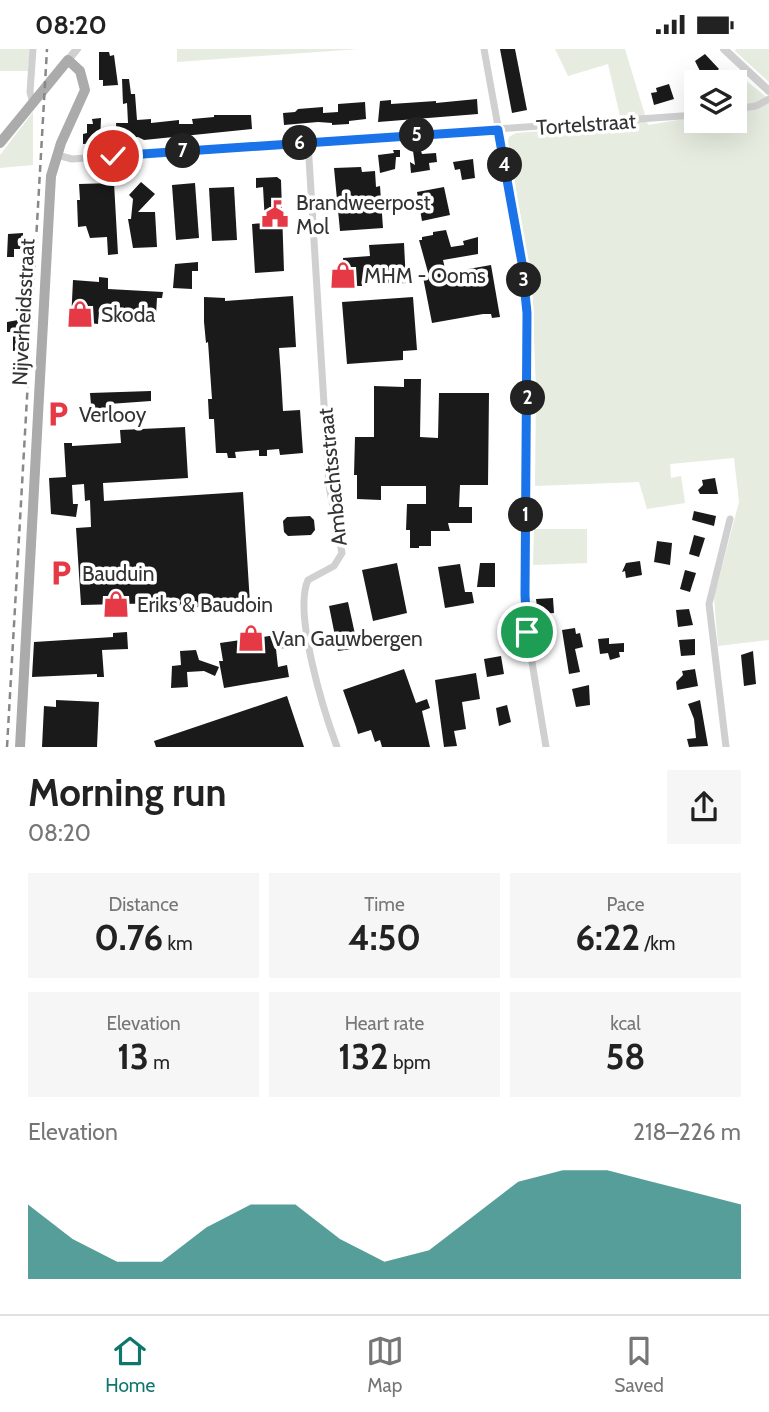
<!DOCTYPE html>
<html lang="en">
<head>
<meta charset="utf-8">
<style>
  :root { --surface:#fff; --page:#f6f6f6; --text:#222; --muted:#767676; --line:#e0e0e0; --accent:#0f766e }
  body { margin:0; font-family:Cabin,sans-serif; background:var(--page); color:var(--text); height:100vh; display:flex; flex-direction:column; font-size:26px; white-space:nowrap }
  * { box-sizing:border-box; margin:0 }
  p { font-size:23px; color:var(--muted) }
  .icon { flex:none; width:38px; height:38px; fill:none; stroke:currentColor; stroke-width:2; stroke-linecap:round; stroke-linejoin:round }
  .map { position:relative; height:698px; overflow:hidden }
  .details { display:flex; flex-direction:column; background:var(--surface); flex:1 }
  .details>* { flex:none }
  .fabs { position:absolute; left:684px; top:21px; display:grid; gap:14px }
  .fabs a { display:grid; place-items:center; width:63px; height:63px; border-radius:0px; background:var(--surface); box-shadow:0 7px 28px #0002; font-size:35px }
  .pin { position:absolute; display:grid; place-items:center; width:60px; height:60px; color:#fff; margin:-30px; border:4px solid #fff; border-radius:50%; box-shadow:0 2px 7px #0007 }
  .km { position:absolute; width:35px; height:35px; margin:-18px; border-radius:50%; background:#222; color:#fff; font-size:19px; line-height:35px; text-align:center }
  .round { display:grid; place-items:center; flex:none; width:74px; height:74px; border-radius:0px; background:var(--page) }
  .headline { display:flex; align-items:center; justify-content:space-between; height:119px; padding:0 28px }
  h1 { font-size:38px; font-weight:800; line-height:52px }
  .stats { display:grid; grid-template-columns:repeat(3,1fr); gap:10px; height:119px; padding:7px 28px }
  .stats div { display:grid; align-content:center; border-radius:0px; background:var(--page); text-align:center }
  .stats b { font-size:35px; font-weight:800 }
  .stats small { font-size:19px; font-weight:400 }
  .stats p { font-size:19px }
  .chart { height:196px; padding:14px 28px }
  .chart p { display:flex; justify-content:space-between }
  .chart svg { width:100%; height:126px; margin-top:7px; fill:var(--accent); opacity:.7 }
  .status { display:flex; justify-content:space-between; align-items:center; height:49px; padding:0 35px; background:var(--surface); direction:ltr }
  .status svg { height:19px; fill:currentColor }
  .menu { display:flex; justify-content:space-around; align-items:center; height:98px; border-top:2px solid var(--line); background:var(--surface); font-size:19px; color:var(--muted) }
  .menu a { display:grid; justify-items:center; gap:4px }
  .menu .current { color:var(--accent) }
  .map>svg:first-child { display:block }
  .green { fill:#e6ecdf }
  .building { fill:#1a1a1a }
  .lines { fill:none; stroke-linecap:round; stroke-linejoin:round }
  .minor { stroke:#d0d0d0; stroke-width:7 }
  .tertiary { stroke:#d0d0d0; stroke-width:8 }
  .primary { stroke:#ababab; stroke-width:10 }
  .rail { stroke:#888; stroke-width:2.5; stroke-dasharray:7 5; stroke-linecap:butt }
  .route-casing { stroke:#fff; stroke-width:14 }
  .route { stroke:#1a73e8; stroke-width:9 }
  .labels { text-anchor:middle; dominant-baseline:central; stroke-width:7; stroke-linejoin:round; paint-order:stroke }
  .street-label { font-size:21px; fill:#333; stroke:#fff }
  .poi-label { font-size:21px; fill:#333; stroke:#fff; text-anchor:start }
</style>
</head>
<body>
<div class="status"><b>08:20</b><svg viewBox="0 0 49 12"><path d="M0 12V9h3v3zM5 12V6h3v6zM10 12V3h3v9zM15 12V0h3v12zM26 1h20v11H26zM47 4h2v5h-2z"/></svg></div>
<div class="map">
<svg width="769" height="698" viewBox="0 0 769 698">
  <rect width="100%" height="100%" fill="#fff"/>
  <g class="green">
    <polygon points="0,0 30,0 28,22 0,22"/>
    <polygon points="177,0 359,0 177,13"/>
    <polygon points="555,0 625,0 648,76 696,68 696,72 735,72 735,51 744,30 769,50 769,591 718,597 714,548 739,453 734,409 670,415 671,429 681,427 685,454 647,460 639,433 535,437 536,341 532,236 508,92 509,88 516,84 622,76 608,15 568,27"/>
    <polygon points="736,0 769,0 769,33 735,2"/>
    <polygon points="33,63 33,116 0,119 0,106"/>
    <polygon points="534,480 587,480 587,514 533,516"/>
  </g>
  <g class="building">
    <polygon points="500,0 515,0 527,61 512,64"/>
    <polygon points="99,3 109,3 110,7 114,6 118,36 103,37 103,31 99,31"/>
    <polygon points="705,5 719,20 710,28 705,23 701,24 695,12"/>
    <polygon points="122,30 129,30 131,45 135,45 137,71 151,70 151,74 179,71 179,75 193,75 192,70 214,68 214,66 251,66 252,80 144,91 138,88 117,89 116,74 128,74 127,54 123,55"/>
    <polygon points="669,35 674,50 654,56 651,44 657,43 656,39"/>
    <polygon points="477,50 478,65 378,73 380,52 391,51 391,55 436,52 436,54"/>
    <polygon points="365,53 366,70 349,72 349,75 332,76 332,74 318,73 284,76 283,64 295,63 298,60 323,58 323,64 338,63 338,55"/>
    <polygon points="101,69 100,94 83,95 83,85 87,84 87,75 93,75 92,70"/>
    <polygon points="393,101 400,101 400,108 396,108 395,120 380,124 378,106 394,104"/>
    <polygon points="413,102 421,102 422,105 436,104 437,113 429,114 430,121 411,124 410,113 415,116"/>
    <polygon points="473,110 475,129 462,131 460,120 455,121 453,113"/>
    <polygon points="361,118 362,123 375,122 376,138 380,137 383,179 340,182 334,119"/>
    <polygon points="277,128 281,131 284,222 255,224 252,175 265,174 263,138 256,139 256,129"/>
    <polygon points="141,133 155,145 138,163 155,163 157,198 133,199 128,170 131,170 133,150 129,146"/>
    <polygon points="114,134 118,205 108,206 107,188 90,189 86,177 78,178 77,151 80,151 79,135"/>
    <polygon points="195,134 199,189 176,191 172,136"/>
    <polygon points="234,138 237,191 212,192 209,139"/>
    <polygon points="444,138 450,166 422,172 417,143"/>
    <polygon points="446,181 451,198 464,196 463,192 478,188 478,205 443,211 446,224 491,216 500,268 492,269 491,265 483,265 432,274 423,228 429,227 419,191 422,191 422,188 433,186 433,183"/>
    <polygon points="23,184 23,200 14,200 14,208 7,208 8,185"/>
    <polygon points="404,194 406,234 390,235 385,231 362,232 362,237 343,237 343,209 370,207 369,196"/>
    <polygon points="198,213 198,222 192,222 192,240 173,239 175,215"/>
    <polygon points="99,228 108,229 108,240 163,243 162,249 157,249 156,266 99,263 98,275 71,272 73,231 99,233"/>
    <polygon points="293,247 296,298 279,299 281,327 283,362 300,361 303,404 280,406 279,400 267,401 267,407 259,407 259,401 235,403 236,409 228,409 227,404 216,404 214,370 209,370 208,350 212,350 208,293 206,294 204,273 204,248 225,249 225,252"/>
    <polygon points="413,248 417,301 403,302 403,311 347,315 342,253"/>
    <polygon points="18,271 20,302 13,302 13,283 7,283 7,273"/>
    <polygon points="404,330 421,330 420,388 438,389 439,344 489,344 488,436 460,436 459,458 472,458 472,474 448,474 450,482 431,482 431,497 419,497 419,499 410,499 410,481 406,481 407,455 426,455 426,437 381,437 381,451 357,450 357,426 354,426 355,388 374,388 374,337 404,338"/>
    <polygon points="151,342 151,352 109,355 109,367 92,368 90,344"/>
    <polygon points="185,378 188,429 103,434 104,452 243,443 250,555 165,560 165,554 81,556 76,479 91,478 90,451 85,452 84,435 72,436 73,455 78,455 76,468 51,465 49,429 66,428 64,394 72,394 72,397 121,394 120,381"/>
    <polygon points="715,429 718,445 700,445 698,441 703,436 702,431"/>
    <polygon points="694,462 716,467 714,477 692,471"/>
    <polygon points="310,467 314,471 315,481 311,486 288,487 284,483 283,472 287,468"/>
    <polygon points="694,486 705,489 699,508 689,505"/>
    <polygon points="657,492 672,494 670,516 654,513"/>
    <polygon points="640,512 642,526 626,529 625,522 622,523 626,514"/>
    <polygon points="397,514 407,564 373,572 362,521"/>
    <polygon points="480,514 495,514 495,538 477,538"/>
    <polygon points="460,515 465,543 472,543 474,554 445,559 438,518"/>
    <polygon points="685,521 696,524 690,543 680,540"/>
    <polygon points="553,549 554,564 538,565 536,550"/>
    <polygon points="348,553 358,599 338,602 329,557"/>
    <polygon points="689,560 693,576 678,578 676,561"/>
    <polygon points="575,579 576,585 580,584 583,598 575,600 580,623 569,625 562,581"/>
    <polygon points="127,583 128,600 102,601 104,628 97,628 97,625 32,628 34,593 113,588 113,584"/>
    <polygon points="283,585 285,599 276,600 278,618 287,616 289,628 224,639 219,612 223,612 220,594"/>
    <polygon points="609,589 609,595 624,594 624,603 619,603 620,608 610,611 608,604 600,605 598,590"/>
    <polygon points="695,590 695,606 681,607 679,591"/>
    <polygon points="196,601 199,611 219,618 215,627 204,622 187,623 188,638 171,639 172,617 181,616 180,602"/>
    <polygon points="753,602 756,635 744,637 741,606"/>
    <polygon points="501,607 504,625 487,628 484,610"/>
    <polygon points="404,620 416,654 427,650 430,659 422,662 430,698 382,698 380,691 375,693 371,681 358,685 356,678 343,641"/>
    <polygon points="695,620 698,637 677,641 676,633 683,626 682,622"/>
    <polygon points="476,624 480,650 462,653 466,680 454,682 457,697 444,698 435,631"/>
    <polygon points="589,636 590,656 576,658 572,640"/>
    <polygon points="287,647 304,698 156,698 154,692"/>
    <polygon points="56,651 99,653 97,698 42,698 44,657 56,658"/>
    <polygon points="700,651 708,697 689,698 687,690 696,689 694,670 688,655"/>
    <polygon points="507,656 511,673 499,677 496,659"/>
  </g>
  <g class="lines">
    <g class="minor">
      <polyline points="33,0 30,43 33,54"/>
      <polyline points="484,0 512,155 527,264 525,546 527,583 546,698"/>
      <polyline points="735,60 756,57 769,50"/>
      <path d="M308,93L329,437L342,504L334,517L308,531C293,564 324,663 337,698"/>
      <polyline points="57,106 72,110 696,66"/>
      <polyline points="726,698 709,555 730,470"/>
    </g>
    <g class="tertiary">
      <polyline points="724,0 769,42"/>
      <polyline points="68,11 77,0"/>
    </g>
    <polyline class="primary" points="0,94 68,11 80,22 85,41 61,94 51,127 50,145 20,698"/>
    <polyline class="rail" points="7,698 47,0"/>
  </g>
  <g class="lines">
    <defs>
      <polyline id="route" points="113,107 498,81 522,214 527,264 525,546 527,583"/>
    </defs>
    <use href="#route" class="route-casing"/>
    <use href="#route" class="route"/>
  </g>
  <defs>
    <symbol id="civic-bare" viewBox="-9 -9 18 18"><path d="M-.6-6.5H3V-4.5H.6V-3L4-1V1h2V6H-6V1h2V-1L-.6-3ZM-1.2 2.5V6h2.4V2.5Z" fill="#e63946" stroke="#fff" stroke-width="2.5" paint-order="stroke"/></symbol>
    <symbol id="shop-bare" viewBox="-9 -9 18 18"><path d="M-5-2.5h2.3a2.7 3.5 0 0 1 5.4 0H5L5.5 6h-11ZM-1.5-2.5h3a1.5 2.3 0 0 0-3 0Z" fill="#e63946" stroke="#fff" stroke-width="2.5" paint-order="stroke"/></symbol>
    <symbol id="parking-bare" viewBox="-9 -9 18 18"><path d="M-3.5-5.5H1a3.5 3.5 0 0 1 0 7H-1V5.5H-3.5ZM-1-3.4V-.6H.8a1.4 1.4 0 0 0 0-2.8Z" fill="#e63946" stroke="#fff" stroke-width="2.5" paint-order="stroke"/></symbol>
  </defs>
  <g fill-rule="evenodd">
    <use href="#civic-bare" x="256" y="146" width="38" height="38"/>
    <use href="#shop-bare" x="324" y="207" width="38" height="38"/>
    <use href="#shop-bare" x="61" y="246" width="38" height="38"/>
    <use href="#parking-bare" x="39" y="346" width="38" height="38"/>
    <use href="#parking-bare" x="42" y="505" width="38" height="38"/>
    <use href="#shop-bare" x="97" y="536" width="38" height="38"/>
    <use href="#shop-bare" x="232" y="570" width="38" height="38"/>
  </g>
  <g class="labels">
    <g class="street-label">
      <text transform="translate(586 75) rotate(-4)">Tortelstraat</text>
      <text transform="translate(23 263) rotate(-87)">Nijverheidsstraat</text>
      <text transform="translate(332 428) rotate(-96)">Ambachtsstraat</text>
    </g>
    <g class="poi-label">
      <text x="296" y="153">Brandweerpost<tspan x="296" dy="24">Mol</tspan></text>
      <text x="364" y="226">MHM - Ooms</text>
      <text x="101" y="265">Skoda</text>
      <text x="79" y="365">Verlooy</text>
      <text x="82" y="524">Bauduin</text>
      <text x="137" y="555">Eriks &amp; Baudoin</text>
      <text x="272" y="589">Van Gauwbergen</text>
    </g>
  </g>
</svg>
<div class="fabs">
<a><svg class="icon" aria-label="layers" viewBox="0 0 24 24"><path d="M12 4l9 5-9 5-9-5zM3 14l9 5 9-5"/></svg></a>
</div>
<div class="pin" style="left:527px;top:583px;background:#1e9e55"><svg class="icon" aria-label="arrive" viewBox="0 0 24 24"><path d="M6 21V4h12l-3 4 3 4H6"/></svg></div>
<div class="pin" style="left:113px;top:107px;background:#d93025"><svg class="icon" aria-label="check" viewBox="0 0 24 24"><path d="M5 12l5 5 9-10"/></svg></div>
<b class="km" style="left:526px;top:466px">1</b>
<b class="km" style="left:528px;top:349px">2</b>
<b class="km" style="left:524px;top:231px">3</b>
<b class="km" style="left:505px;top:116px">4</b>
<b class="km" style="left:417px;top:86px">5</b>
<b class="km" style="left:300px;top:94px">6</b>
<b class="km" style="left:183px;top:102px">7</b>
</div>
<section class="details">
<div class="headline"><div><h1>Morning run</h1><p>08:20</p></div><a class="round"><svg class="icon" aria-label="share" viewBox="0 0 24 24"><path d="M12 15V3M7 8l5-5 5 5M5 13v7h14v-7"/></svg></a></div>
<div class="stats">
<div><p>Distance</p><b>0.76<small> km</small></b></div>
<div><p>Time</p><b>4:50</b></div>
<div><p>Pace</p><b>6:22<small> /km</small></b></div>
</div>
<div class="stats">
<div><p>Elevation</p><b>13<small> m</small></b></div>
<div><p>Heart rate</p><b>132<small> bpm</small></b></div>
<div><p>kcal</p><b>58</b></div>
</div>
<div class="chart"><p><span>Elevation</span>218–226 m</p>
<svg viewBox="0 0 160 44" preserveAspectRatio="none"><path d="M0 44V18L10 30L20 38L30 38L40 26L50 18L60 18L70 30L80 38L90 34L100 22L110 10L120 6L130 6L140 10L150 14L160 18V44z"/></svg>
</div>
</section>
<nav class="menu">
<a class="current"><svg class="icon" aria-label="home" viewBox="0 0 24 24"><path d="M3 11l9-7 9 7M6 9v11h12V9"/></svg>Home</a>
<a><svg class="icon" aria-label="map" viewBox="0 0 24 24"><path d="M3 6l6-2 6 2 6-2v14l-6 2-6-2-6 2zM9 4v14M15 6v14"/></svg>Map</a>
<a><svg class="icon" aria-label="saved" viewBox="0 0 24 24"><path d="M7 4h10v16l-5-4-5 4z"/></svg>Saved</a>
</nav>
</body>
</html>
